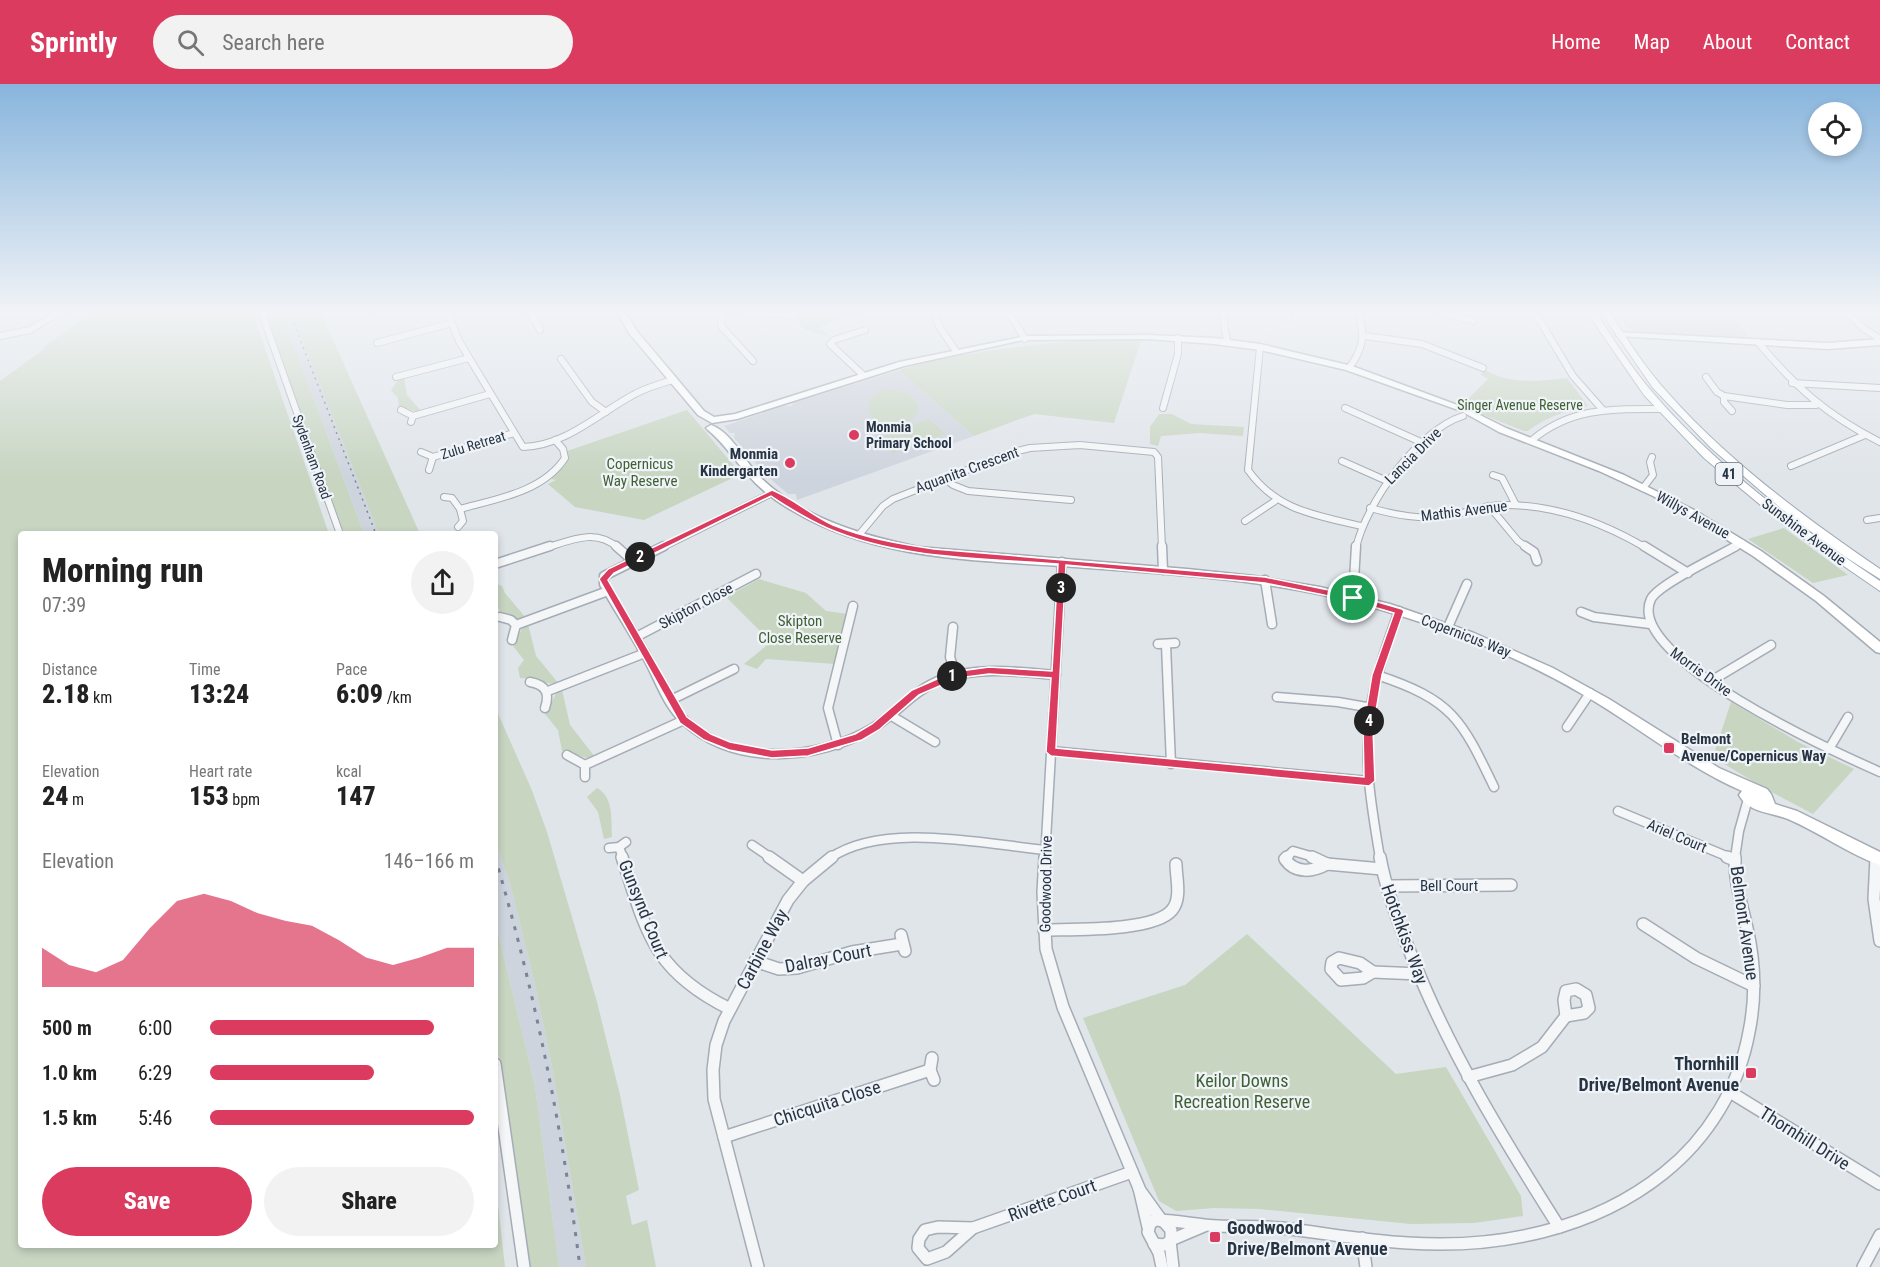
<!DOCTYPE html>
<html lang="en">
<head>
<meta charset="utf-8">
<style>
  :root { --surface:#fff; --page:#f2f2f2; --text:#222; --muted:#767676; --accent:#da3b5e }
  body { margin:0; font-family:"Roboto Condensed",sans-serif; background:var(--page); color:var(--text); height:100vh; display:flex; flex-direction:column; font-size:22px; white-space:nowrap }
  * { box-sizing:border-box; margin:0 }
  p { font-size:20px; color:var(--muted) }
  .icon { flex:none; width:33px; height:33px; fill:none; stroke:currentColor; stroke-width:2; stroke-linecap:round; stroke-linejoin:round }
  .map { position:relative; flex:1; overflow:hidden }
  .side { position:absolute; left:18px; top:447px; width:480px; height:717px; display:flex; flex-direction:column; background:var(--surface); border-radius:6px; box-shadow:0 3px 9px #0003 }
  .side>* { flex:none }
  .controls { position:absolute; left:1808px; top:18px; display:grid; gap:12px }
  .controls a { display:grid; place-items:center; width:54px; height:54px; border-radius:50%; background:var(--surface); box-shadow:0 3px 9px #0003; font-size:30px }
  .pin { position:absolute; display:grid; place-items:center; width:51px; height:51px; color:#fff; margin:-26px; border:3px solid #fff; border-radius:50%; box-shadow:0 2px 6px #0007 }
  .km { position:absolute; width:30px; height:30px; margin:-15px; border-radius:50%; background:#222; color:#fff; font-size:16px; line-height:30px; text-align:center }
  .round { display:grid; place-items:center; flex:none; width:63px; height:63px; border-radius:32px; background:var(--page) }
  .headline { display:flex; align-items:center; justify-content:space-between; height:102px; padding:0 24px }
  h1 { font-size:33px; font-weight:800; line-height:45px }
  .metrics { display:grid; grid-template-columns:repeat(3,1fr); gap:9px; height:102px; padding:6px 24px }
  .metrics div { display:grid; align-content:center }
  .metrics b { font-size:26px; font-weight:800 }
  .metrics small { font-size:16px; font-weight:400 }
  .metrics p { font-size:16px }
  .chart { height:168px; padding:12px 24px }
  .chart p { display:flex; justify-content:space-between }
  .chart svg { width:100%; height:108px; margin-top:6px; fill:var(--accent); opacity:.7 }
  .primary-button { display:flex; gap:12px; margin-top:auto; padding:12px 24px }
  .primary-button a { flex:1; height:69px; border-radius:36px; background:var(--accent); color:#fff; font-size:24px; font-weight:800; line-height:69px; text-align:center }
  .primary-button a+a { background:var(--page); color:var(--text) }
  ul { padding:0 24px; list-style:none; font-size:20px }
  li { display:grid; grid-template-columns:96px 72px 1fr; align-items:center; height:45px }
  li i { height:15px; border-radius:8px; background:var(--accent) }
  header { display:flex; align-items:center; gap:36px; box-sizing:border-box; height:84px; padding:0 30px; background:var(--accent); color:#fff }
  header strong { font-size:28px }
  nav { display:flex; gap:33px; margin-inline-start:auto; font-size:21px }
  .search { width:420px; height:54px; background:var(--page); display:flex; align-items:center; gap:15px; box-sizing:border-box; padding:0 21px; border-radius:33px; color:var(--muted); font-size:22px }
  .map>svg:first-child { display:block }
  .built { fill:#ced4dd }
  .green { fill:#c7d5c1 }
  .lines { fill:none; stroke-linecap:round; stroke-linejoin:round }
  .street-far2-casing { stroke:#a5acb5; stroke-width:8 }
  .street-far1-casing { stroke:#a5acb5; stroke-width:11 }
  .street-casing { stroke:#a5acb5; stroke-width:14 }
  .secondary-casing { stroke:#a5acb5; stroke-width:3 }
  .primary-casing { stroke:#9faab7; stroke-width:2 }
  .street-far2 { stroke:#f4f6f8; stroke-width:6 }
  .street-far1 { stroke:#f4f6f8; stroke-width:8 }
  .street { stroke:#f4f6f8; stroke-width:11 }
  .secondary { fill:#fff; fill-rule:evenodd }
  .primary { fill:#fff; fill-rule:evenodd }
  .rail-far2 { stroke:#788595; stroke-width:1.5; stroke-dasharray:2 4.5; stroke-linecap:butt }
  .rail-far1 { stroke:#788595; stroke-width:2; stroke-dasharray:3 6; stroke-linecap:butt }
  .rail { stroke:#788595; stroke-width:3; stroke-dasharray:4 8; stroke-linecap:butt }
  .route { fill:#da3b5e; stroke:#fff; stroke-width:1.5; fill-rule:evenodd }
  .poi-dot { fill:#da3b5e; stroke:#f0f4f8; stroke-width:2 }
  .labels { text-anchor:middle; dominant-baseline:central; stroke-width:4.5; stroke-linejoin:round; paint-order:stroke }
  .far-park-label { font-size:14px; fill:#3f6033; stroke:#f0f4f8 }
  .far-poi-label { font-size:14px; font-weight:bold; fill:#273444; stroke:#f0f4f8; text-anchor:start }
  .far-street-label { font-size:14px; fill:#273444; stroke:#f0f4f8 }
  .shield { fill:#f0f4f8; stroke:#636e7a; stroke-width:1.5 }
  .shield-label { font-size:14px; font-weight:bold; fill:#273444 }
  .poi-label { font-size:15px; font-weight:bold; fill:#273444; stroke:#f0f4f8; text-anchor:end }
  .street-label { font-size:15px; fill:#273444; stroke:#f0f4f8 }
  .park-label { font-size:15px; fill:#3f6033; stroke:#f0f4f8 }
  .near-street-label { font-size:18px; fill:#273444; stroke:#f0f4f8 }
  .near-poi-label { font-size:18px; font-weight:bold; fill:#273444; stroke:#f0f4f8; text-anchor:end }
  .near-park-label { font-size:18px; fill:#3f6033; stroke:#f0f4f8 }
</style>
</head>
<body>
<header>
<strong>Sprintly</strong>
<div class="search"><svg class="icon" aria-label="search" viewBox="0 0 24 24"><circle cx="10" cy="10" r="6"/><path d="M15 15l6 6"/></svg>Search here</div>
<nav><a>Home</a><a>Map</a><a>About</a><a>Contact</a></nav>
</header>
<div class="map">
<svg width="1880" height="1183" viewBox="0 0 1880 1183">
  <rect width="100%" height="100%" fill="#e0e5ea"/>
  <g class="built">
    <polygon points="281,227 291,227 379,450 364,450"/>
    <polygon points="1617,227 1728,227 1750,254 1638,248 1627,243"/>
    <polygon points="899,286 974,352 797,416 796,410 788,410 766,391 734,354 735,349 730,349 724,342 784,322 792,322 793,319"/>
    <polygon points="495,756 511,803 534,896 552,982 586,1183 559,1183 535,1002 495,836"/>
  </g>
  <g class="green">
    <polygon points="95,227 252,227 329,450 21,450 21,1161 495,1161 495,1094 505,1183 0,1183 0,297 46,264 41,265"/>
    <polygon points="265,227 281,227 364,450 344,450"/>
    <polygon points="291,227 320,227 420,450 379,450"/>
    <path d="M801,227H861L820,243L828,251C815,251 799,246 796,232Z"/>
    <path d="M1078,257H1141L1114,339L1034,330L974,352L899,286C957,269 1017,262 1078,257Z"/>
    <path d="M1487,287C1514,301 1538,297 1567,294L1588,322C1565,327 1546,333 1528,347H1524L1461,322L1488,295L1480,290Z"/>
    <polygon points="404,293 407,311 422,328 399,324 398,314 391,306 398,296"/>
    <path d="M891,305L909,309L918,321C918,330 914,336 906,340C873,355 848,313 891,305Z"/>
    <polygon points="687,326 741,390 644,436 575,423 548,400 556,396 551,395 566,380 567,367"/>
    <polygon points="1159,330 1172,330 1191,340 1244,343 1243,352 1200,349 1161,352 1158,362 1150,360 1150,343"/>
    <polygon points="929,335 945,350 893,369 878,354"/>
    <polygon points="1784,444 1848,491 1813,499 1748,455"/>
    <polygon points="759,495 806,509 826,527 848,530 835,580 766,575 757,585 744,580 771,558 726,513"/>
    <polygon points="495,499 502,502 505,509 526,534 519,536 500,529 495,515"/>
    <path d="M528,540L536,572L559,600C548,601 534,594 520,594L518,584L524,576L513,562L522,545Z"/>
    <path d="M558,606H562L570,641L595,673C584,677 574,667 562,667L558,646L545,630Z"/>
    <polygon points="1731,618 1798,658 1854,685 1813,730 1764,704 1713,673"/>
    <polygon points="495,623 531,704 547,748 597,918 620,1011 639,1106 626,1112 632,1141 647,1136 656,1183 586,1183 552,982 534,896 511,803 495,756"/>
    <path d="M597,704C614,713 611,736 612,753L604,755L598,728L587,713Z"/>
    <polygon points="495,836 535,1002 559,1183 529,1183 495,949"/>
    <polygon points="1247,850 1396,990 1446,983 1521,1112 1523,1132 1474,1139 1411,1140 1259,1125 1214,1124 1176,1127 1159,1117 1083,934 1185,901"/>
  </g>
  <g class="lines">
    <defs>
      <g id="street-far2">
        <polyline points="261,227 340,450"/>
        <path d="M447,227L459,257L523,363C565,362 598,330 633,311C645,304 659,300 673,296"/>
        <polyline points="530,227 540,246"/>
        <polyline points="722,227 721,242 753,277"/>
        <polyline points="725,227 793,231"/>
        <polyline points="933,227 940,244 956,267"/>
        <polyline points="1008,227 1025,255"/>
        <polyline points="1222,227 1227,258"/>
        <polyline points="1286,227 1289,233"/>
        <polyline points="1435,227 1473,237"/>
        <polyline points="1534,227 1573,292 1602,325"/>
        <polyline points="1846,227 1863,244 1880,255"/>
        <polyline points="357,230 367,228"/>
        <polyline points="0,252 30,246 61,227"/>
        <polyline points="1365,252 1422,260 1483,284"/>
        <path d="M1758,258C1795,303 1828,332 1880,358"/>
        <polyline points="377,259 452,239"/>
        <path d="M1260,263L1248,386C1277,427 1316,431 1361,442"/>
        <polyline points="561,275 592,318 606,328"/>
        <path d="M1349,284C1364,264 1365,251 1358,227"/>
        <polyline points="863,291 830,260 834,256 865,246"/>
        <polyline points="396,293 469,274"/>
        <polyline points="1706,293 1717,308 1724,312 1787,321 1816,321"/>
        <polyline points="1792,299 1880,304"/>
        <polyline points="1724,312 1724,318 1732,327"/>
        <polyline points="1163,324 1178,270 1178,254"/>
        <polyline points="1345,324 1423,359"/>
        <polyline points="401,326 413,332 411,338"/>
        <polyline points="413,332 490,310"/>
        <path d="M1532,356C1572,323 1612,325 1662,325"/>
        <polyline points="421,368 433,373 429,386"/>
        <polyline points="433,373 514,349"/>
        <polyline points="1342,377 1387,397"/>
        <polyline points="1791,382 1865,351"/>
        <polyline points="1493,391 1502,394 1516,421"/>
        <polyline points="944,394 953,401 968,407 1071,416"/>
        <polyline points="1643,404 1653,391 1650,378 1652,373"/>
        <polyline points="444,413 452,414 460,425 463,437 458,443"/>
        <polyline points="1489,422 1518,457 1528,464"/>
        <path d="M1370,424C1396,431 1421,436 1448,432C1466,429 1483,421 1502,421C1554,420 1602,438 1646,464"/>
        <path d="M460,425C496,415 543,408 565,374L563,365L555,356"/>
        <polyline points="1867,436 1880,434"/>
        <polyline points="1245,437 1275,417"/>
        <polyline points="858,452 883,422 893,415 1013,368 1030,364 1080,361 1154,368 1158,373 1162,464"/>
        <path d="M546,464C571,456 596,444 618,464"/>
        <polyline points="661,464 772,409"/>
        <path d="M1356,464C1366,419 1418,346 1463,332"/>
        <polyline points="1734,464 1742,459"/>
      </g>
      <g id="street-far1">
        <polyline points="616,462 633,477"/>
        <path d="M664,462L604,492V500C618,525 634,549 648,575C659,595 667,621 685,637C735,683 817,677 873,644C897,629 915,605 943,595C979,582 1019,588 1056,591"/>
        <polyline points="1162,462 1163,486"/>
        <polyline points="1525,462 1534,468 1537,477"/>
        <polyline points="1644,462 1688,489"/>
        <path d="M1736,462C1719,472 1659,500 1651,515C1623,573 1837,669 1880,688"/>
        <polyline points="495,480 550,462"/>
        <polyline points="1265,496 1272,540"/>
        <polyline points="1353,514 1356,462"/>
        <polyline points="1581,528 1594,533 1650,540"/>
        <polyline points="500,533 511,536 516,541 512,556"/>
        <polyline points="516,541 608,507"/>
        <polyline points="953,543 950,573 956,591"/>
        <polyline points="1448,543 1467,500"/>
        <polyline points="636,553 756,490"/>
        <polyline points="1158,560 1175,559"/>
        <polyline points="1166,561 1171,680"/>
        <path d="M1377,591C1452,616 1461,634 1494,703"/>
        <polyline points="1711,597 1771,561"/>
        <path d="M530,598C546,601 550,609 545,624"/>
        <polyline points="548,607 645,569"/>
        <polyline points="1277,613 1338,618 1372,624"/>
        <polyline points="671,616 734,585"/>
        <polyline points="890,631 935,658"/>
        <polyline points="1567,643 1590,609"/>
        <polyline points="838,661 828,624 853,522"/>
        <polyline points="1829,665 1848,633"/>
        <polyline points="1051,667 1369,697"/>
        <polyline points="567,671 585,681 585,693"/>
        <polyline points="585,681 684,636"/>
        <polyline points="1618,727 1731,774"/>
        <polyline points="752,761 771,774"/>
        <polyline points="619,763 623,774"/>
        <polyline points="609,764 619,763 626,758"/>
        <path d="M830,774C884,737 984,760 1046,766"/>
        <polyline points="1045,774 1062,478"/>
        <polyline points="1286,774 1293,767 1317,774"/>
        <path d="M1380,774C1372,726 1363,677 1370,628C1375,593 1387,560 1399,527"/>
        <polyline points="1735,774 1739,747 1748,715"/>
      </g>
      <g id="street">
        <path d="M622,773C647,849 653,887 730,925"/>
        <polyline points="769,773 803,797"/>
        <polyline points="1045,773 1043,808 1046,865 1063,923 1139,1104 1148,1143"/>
        <path d="M1287,773L1285,775C1295,790 1313,788 1327,780"/>
        <polyline points="1312,773 1327,780"/>
        <path d="M1380,773C1386,807 1399,841 1412,873C1450,969 1504,1056 1559,1143"/>
        <polyline points="1727,773 1735,776"/>
        <polyline points="1876,773 1874,815 1880,857"/>
        <polyline points="1327,780 1382,785"/>
        <polyline points="1387,802 1511,801"/>
        <polyline points="1643,840 1696,874 1754,902"/>
        <path d="M1044,846C1072,845 1154,848 1172,826C1182,814 1176,794 1176,780"/>
        <polyline points="901,851 905,867"/>
        <polygon points="1339,874 1360,879 1373,888 1363,894 1341,896 1331,885 1332,878"/>
        <polyline points="755,877 779,885 797,884 852,868 902,860"/>
        <polyline points="1373,888 1419,890"/>
        <polygon points="1576,905 1586,911 1589,924 1584,929 1566,932 1564,916 1566,907"/>
        <polyline points="932,974 930,986 934,996"/>
        <polyline points="495,980 524,1183"/>
        <polyline points="1468,993 1512,981 1542,963 1566,932"/>
        <polyline points="1730,1008 1880,1100"/>
        <polyline points="724,1053 930,986"/>
        <polyline points="1139,1105 1162,1137"/>
        <polygon points="938,1143 973,1144 946,1168 927,1175 918,1164 919,1155 925,1146"/>
        <polyline points="973,1144 1132,1088"/>
        <polyline points="1362,1154 1366,1183"/>
        <polyline points="1171,1156 1204,1142"/>
        <polyline points="1170,1157 1173,1183"/>
        <polyline points="1154,1160 1165,1161 1171,1156 1171,1146 1164,1138"/>
        <polyline points="758,1183 714,1015 713,986 716,961 724,937 788,816 803,797 832,773"/>
        <path d="M1162,1183L1159,1169L1148,1148L1150,1140L1155,1136C1176,1136 1197,1141 1218,1142C1239,1143 1261,1142 1282,1144C1324,1149 1366,1157 1408,1159C1498,1165 1593,1146 1664,1089C1708,1054 1739,1003 1749,948C1756,914 1755,878 1747,844C1742,821 1734,797 1735,773"/>
        <polyline points="1863,1183 1880,1151"/>
      </g>
      <g id="secondary">
        <polygon points="617,227 625,227 636,246 704,327 714,333 735,330 899,278 1026,252 1148,251 1214,254 1260,260 1352,282 1468,325 1506,344 1624,391 1694,426 1761,467 1824,512 1880,558 1880,569 1876,568 1816,517 1753,472 1687,431 1653,412 1599,387 1499,348 1461,327 1346,286 1260,266 1214,260 1148,255 1023,256 904,282 737,335 712,339 698,331 629,249"/>
        <polygon points="1616,248 1828,259 1880,255 1880,261 1828,265 1619,252 1616,252"/>
        <path d="M711,341C733,349 745,379 762,395C805,435 861,451 918,463L1187,485L1254,492L1320,503L1390,520L1474,549L1553,584L1609,615L1719,684L1767,705L1771,710L1775,720L1797,727L1880,768V781C1848,770 1819,748 1788,735C1770,728 1749,729 1739,711L1742,707C1685,682 1636,641 1582,610C1521,574 1453,547 1385,527C1281,495 1169,490 1061,482C971,476 873,475 793,427C777,418 761,406 749,392C735,377 724,359 708,346L706,344Z"/>
      </g>
      <g id="primary">
        <path d="M1586,227H1595C1613,255 1631,283 1653,309C1717,384 1798,442 1880,497V507L1787,443L1704,374L1644,311Z"/>
        <path d="M1600,227H1609C1627,255 1645,284 1668,309C1729,378 1804,433 1880,485V495L1847,474L1791,433L1711,364L1653,304Z"/>
      </g>
    </defs>
    <use href="#street-far2" class="street-far2-casing"/>
    <use href="#street-far1" class="street-far1-casing"/>
    <use href="#street" class="street-casing"/>
    <use href="#secondary" class="secondary-casing"/>
    <use href="#primary" class="primary-casing"/>
    <use href="#street-far2" class="street-far2"/>
    <use href="#street-far1" class="street-far1"/>
    <use href="#street" class="street"/>
    <use href="#secondary" class="secondary"/>
    <use href="#primary" class="primary"/>
    <polyline class="rail-far2" points="289,227 376,450"/>
    <polyline class="rail-far1" points="495,772 496,774"/>
    <path class="rail" d="M495,773C535,908 562,1044 580,1183"/>
  </g>
  <linearGradient id="sky" x2="0" y2="1"><stop stop-color="#88b5dd"/><stop offset="0.58" stop-color="#f1f3f6"/><stop offset="1" stop-color="#f1f3f6" stop-opacity="0"/></linearGradient>
  <rect width="1880" height="393" fill="url(#sky)"/>
  <path class="route" d="M772,406C793,414 811,431 833,441C865,454 900,460 934,465L1265,493L1353,511L1402,525L1404,527L1382,591L1373,645L1375,697L1369,702L1051,672L1046,668L1051,594L989,590L958,594L919,611L879,646L862,656L808,672L772,674L729,666L704,656L680,639L599,495L608,485ZM771,412C789,424 807,435 827,444C898,475 981,474 1058,480L1052,587L989,583L953,588L912,606L872,640L855,650L808,664L772,666L730,658L711,650L687,633L608,496L614,489ZM1066,481L1265,499L1353,517L1394,529L1372,591L1363,645L1364,693L1056,664Z"/>
  <g class="poi-dot">
    <circle cx="854" cy="351" r="6"/>
    <circle cx="790" cy="379" r="6"/>
    <rect x="1663" y="658" width="12" height="12" rx="3"/>
    <rect x="1745" y="983" width="12" height="12" rx="3"/>
    <rect x="1209" y="1147" width="12" height="12" rx="3"/>
  </g>
  <g class="labels">
    <g class="far-park-label">
      <text x="1520" y="321">Singer Avenue Reserve</text>
    </g>
    <g class="far-poi-label">
      <text x="866" y="343">Monmia<tspan x="866" dy="16">Primary School</tspan></text>
    </g>
    <g class="far-street-label">
      <text transform="translate(473 361) rotate(-17)">Zulu Retreat</text>
      <text transform="translate(312 373) rotate(70)">Sydenham Road</text>
    </g>
    <rect class="shield" x="1715.5" y="379" width="27" height="22" rx="4.5"/>
    <g class="shield-label">
      <text x="1729" y="390">41</text>
    </g>
    <g class="poi-label">
      <text x="778" y="370">Monmia<tspan x="778" dy="17">Kindergarten</tspan></text>
      <text x="1681" y="655" text-anchor="start">Belmont<tspan x="1681" dy="17">Avenue/Copernicus Way</tspan></text>
    </g>
    <g class="street-label">
      <text transform="translate(1413 372) rotate(-45)">Lancia Drive</text>
      <text transform="translate(967 386) rotate(-20)">Aquanita Crescent</text>
      <text transform="translate(1464 427) rotate(-7)">Mathis Avenue</text>
      <text transform="translate(1693 431) rotate(29)">Willys Avenue</text>
      <text transform="translate(1804 448) rotate(37)">Sunshine Avenue</text>
      <text transform="translate(696 522) rotate(-28)">Skipton Close</text>
      <text transform="translate(1466 552) rotate(21)">Copernicus Way</text>
      <text transform="translate(1701 588) rotate(36)">Morris Drive</text>
      <text transform="translate(1677 752) rotate(23)">Ariel Court</text>
      <text transform="translate(1046 800) rotate(-89)">Goodwood Drive</text>
      <text x="1449" y="802">Bell Court</text>
    </g>
    <g class="park-label">
      <text x="640" y="380">Copernicus<tspan x="640" dy="17">Way Reserve</tspan></text>
      <text x="800" y="537">Skipton<tspan x="800" dy="17">Close Reserve</tspan></text>
    </g>
    <g class="near-street-label">
      <text transform="translate(644 825) rotate(68)">Gunsynd Court</text>
      <text transform="translate(1745 839) rotate(82)">Belmont Avenue</text>
      <text transform="translate(1405 850) rotate(70)">Hotchkiss Way</text>
      <text transform="translate(762 865) rotate(-62)">Carbine Way</text>
      <text transform="translate(828 874) rotate(-11)">Dalray Court</text>
      <text transform="translate(827 1019) rotate(-18)">Chicquita Close</text>
      <text transform="translate(1805 1054) rotate(32)">Thornhill Drive</text>
      <text transform="translate(1052 1116) rotate(-20)">Rivette Court</text>
    </g>
    <g class="near-poi-label">
      <text x="1739" y="979">Thornhill<tspan x="1739" dy="21">Drive/Belmont Avenue</tspan></text>
      <text x="1227" y="1143" text-anchor="start">Goodwood<tspan x="1227" dy="21">Drive/Belmont Avenue</tspan></text>
    </g>
    <g class="near-park-label">
      <text x="1242" y="996">Keilor Downs<tspan x="1242" dy="21">Recreation Reserve</tspan></text>
    </g>
  </g>
</svg>
<div class="controls">
<a><svg class="icon" aria-label="locate" viewBox="0 0 24 24"><circle cx="12" cy="12" r="6"/><path d="M12 2v4M12 18v4M2 12h4M18 12h4"/></svg></a>
</div>
<div class="pin" style="left:1353px;top:514px;background:#1e9e55"><svg class="icon" aria-label="arrive" viewBox="0 0 24 24"><path d="M6 21V4h12l-3 4 3 4H6"/></svg></div>
<b class="km" style="left:952px;top:592px">1</b>
<b class="km" style="left:640px;top:473px">2</b>
<b class="km" style="left:1061px;top:504px">3</b>
<b class="km" style="left:1369px;top:637px">4</b>
<section class="side">
<div class="headline"><div><h1>Morning run</h1><p>07:39</p></div><a class="round"><svg class="icon" aria-label="share" viewBox="0 0 24 24"><path d="M12 15V3M7 8l5-5 5 5M5 13v7h14v-7"/></svg></a></div>
<div class="metrics">
<div><p>Distance</p><b>2.18<small> km</small></b></div>
<div><p>Time</p><b>13:24</b></div>
<div><p>Pace</p><b>6:09<small> /km</small></b></div>
</div>
<div class="metrics">
<div><p>Elevation</p><b>24<small> m</small></b></div>
<div><p>Heart rate</p><b>153<small> bpm</small></b></div>
<div><p>kcal</p><b>147</b></div>
</div>
<div class="chart"><p><span>Elevation</span>146–166 m</p>
<svg viewBox="0 0 160 44" preserveAspectRatio="none"><path d="M0 44V28L10 35L20 38L30 33L40 20L50 9L60 6L70 9L80 14L90 17L100 19L110 25L120 32L130 35L140 32L150 28L160 28V44z"/></svg>
</div>
<ul>
<li><b>500 m</b>6:00<i style="width:85%"></i></li>
<li><b>1.0 km</b>6:29<i style="width:62%"></i></li>
<li><b>1.5 km</b>5:46<i style="width:100%"></i></li>
</ul>
<div class="primary-button"><a>Save</a><a>Share</a></div>
</section>
</div>
</body>
</html>
